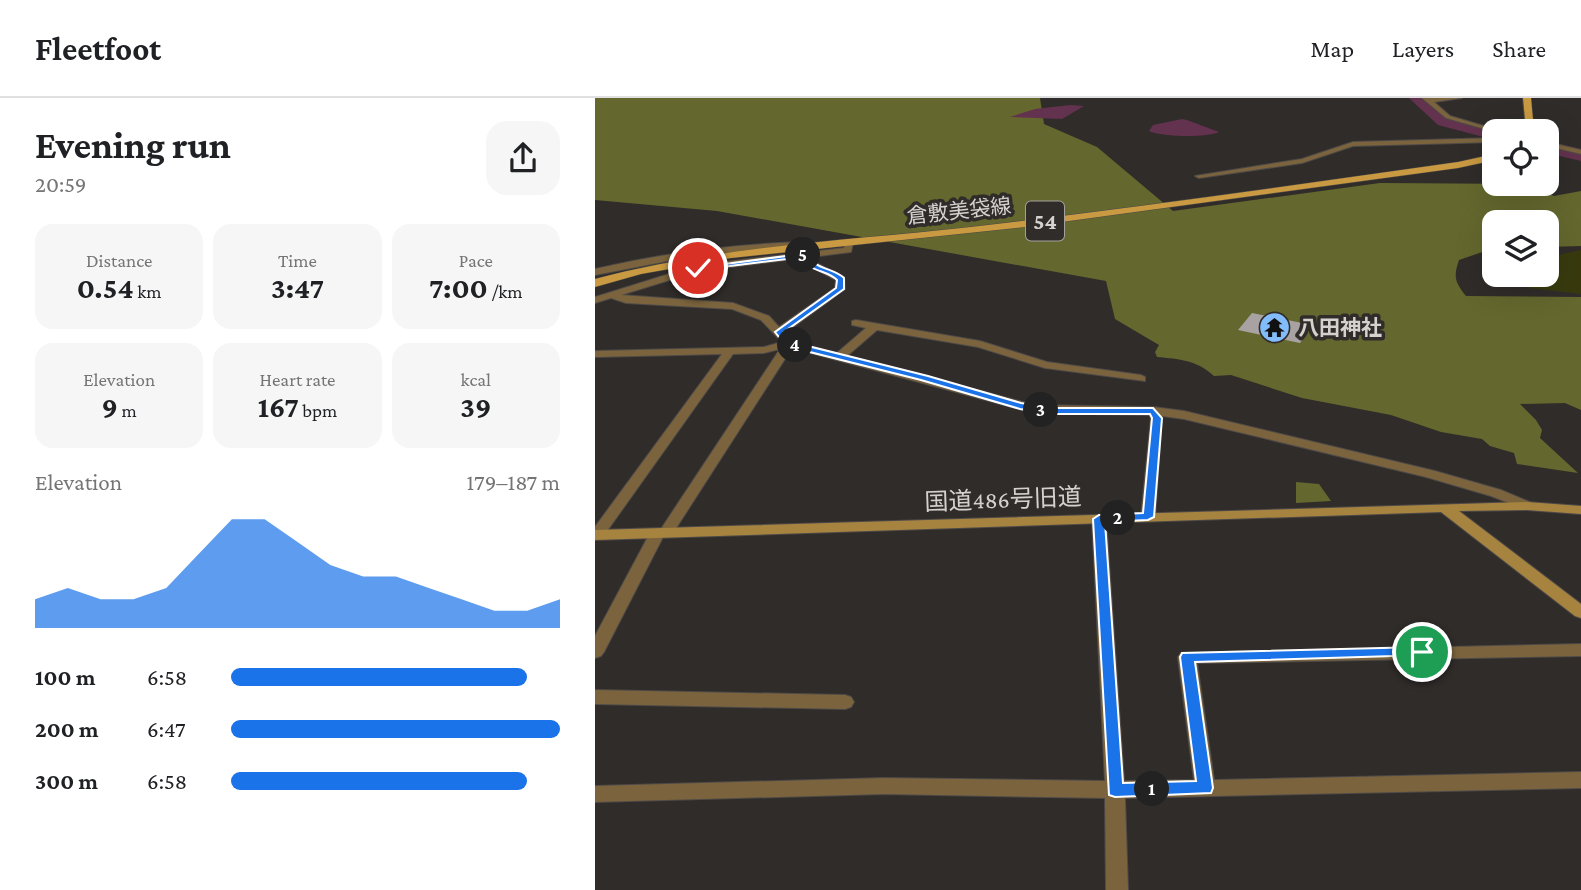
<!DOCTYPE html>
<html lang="en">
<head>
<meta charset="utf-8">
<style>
  :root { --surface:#fff; --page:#f6f6f6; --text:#202124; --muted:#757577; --line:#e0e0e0; --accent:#1a73e8 }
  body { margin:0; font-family:"Crimson Pro","Noto Sans JP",serif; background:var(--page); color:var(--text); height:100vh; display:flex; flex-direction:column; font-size:26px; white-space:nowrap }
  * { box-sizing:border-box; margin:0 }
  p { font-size:23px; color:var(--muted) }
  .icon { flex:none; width:38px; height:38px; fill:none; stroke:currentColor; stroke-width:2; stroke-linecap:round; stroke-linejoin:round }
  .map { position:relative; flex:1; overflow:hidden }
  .sheet { display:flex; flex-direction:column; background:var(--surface); width:595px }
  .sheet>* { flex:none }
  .controls { position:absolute; left:887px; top:21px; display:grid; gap:14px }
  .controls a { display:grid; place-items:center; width:77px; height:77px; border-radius:14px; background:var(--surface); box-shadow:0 7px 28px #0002; font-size:35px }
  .pin { position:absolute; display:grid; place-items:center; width:60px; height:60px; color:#fff; margin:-30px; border:4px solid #fff; border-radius:50%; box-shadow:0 2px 7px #0007 }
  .km { position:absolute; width:35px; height:35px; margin:-18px; border-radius:50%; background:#222; color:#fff; font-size:19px; line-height:35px; text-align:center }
  .round { display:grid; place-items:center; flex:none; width:74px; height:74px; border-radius:21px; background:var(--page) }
  .head { display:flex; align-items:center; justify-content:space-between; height:119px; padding:0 35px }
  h1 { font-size:38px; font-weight:700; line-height:52px }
  .metrics { display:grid; grid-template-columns:repeat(3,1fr); gap:10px; height:119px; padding:7px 35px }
  .metrics div { display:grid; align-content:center; border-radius:18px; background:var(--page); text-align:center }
  .metrics b { font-size:30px; font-weight:700 }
  .metrics small { font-size:19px; font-weight:400 }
  .metrics p { font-size:19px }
  .chart { height:196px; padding:14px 35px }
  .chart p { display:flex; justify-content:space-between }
  .chart svg { width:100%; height:126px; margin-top:7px; fill:var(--accent); opacity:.7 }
  ul { padding:0 35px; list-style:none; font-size:23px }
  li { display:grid; grid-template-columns:112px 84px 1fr; align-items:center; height:52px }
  li i { height:18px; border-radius:9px; background:var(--accent) }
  header { display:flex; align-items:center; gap:42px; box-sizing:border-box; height:98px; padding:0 35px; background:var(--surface); border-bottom:2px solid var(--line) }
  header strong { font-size:33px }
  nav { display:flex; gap:38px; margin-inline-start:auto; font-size:24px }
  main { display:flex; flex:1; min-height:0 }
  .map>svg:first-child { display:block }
  .green { fill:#383a0e }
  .forest { fill:#64682e }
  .water { fill:#63324e }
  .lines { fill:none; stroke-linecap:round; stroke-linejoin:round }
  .river { fill:#63324e; fill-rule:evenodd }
  .building { fill:#a8a2a2 }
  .street-casing { stroke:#4e4a48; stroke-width:2 }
  .secondary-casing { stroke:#4e4a48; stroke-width:2 }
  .primary-casing { stroke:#4e4a48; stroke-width:1 }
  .street { fill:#7b643d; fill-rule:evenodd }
  .secondary { fill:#a78340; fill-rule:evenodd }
  .primary { fill:#c99a41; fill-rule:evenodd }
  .route { fill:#1a73e8; stroke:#fff; stroke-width:2 }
  .labels { text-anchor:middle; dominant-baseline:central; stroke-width:7; stroke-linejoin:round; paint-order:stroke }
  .far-street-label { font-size:21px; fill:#d4d1cf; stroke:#302c2a }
  .far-poi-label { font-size:21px; font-weight:bold; fill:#d4d1cf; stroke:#302c2a; text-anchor:start }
  .shield { fill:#302c2a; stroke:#a3a09e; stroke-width:2 }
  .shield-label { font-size:23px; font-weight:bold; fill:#d4d1cf }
  .street-label { font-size:24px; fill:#d4d1cf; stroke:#302c2a }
</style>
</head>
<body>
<header>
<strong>Fleetfoot</strong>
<nav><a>Map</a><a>Layers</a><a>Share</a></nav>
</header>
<main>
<section class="sheet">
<div class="head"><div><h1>Evening run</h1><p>20:59</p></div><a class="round"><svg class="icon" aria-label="share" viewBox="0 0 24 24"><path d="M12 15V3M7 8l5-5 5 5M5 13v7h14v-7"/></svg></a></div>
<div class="metrics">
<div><p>Distance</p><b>0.54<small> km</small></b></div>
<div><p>Time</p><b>3:47</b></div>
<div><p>Pace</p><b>7:00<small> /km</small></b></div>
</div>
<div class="metrics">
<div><p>Elevation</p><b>9<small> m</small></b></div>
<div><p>Heart rate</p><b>167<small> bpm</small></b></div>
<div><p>kcal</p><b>39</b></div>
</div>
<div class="chart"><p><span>Elevation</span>179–187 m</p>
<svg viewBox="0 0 160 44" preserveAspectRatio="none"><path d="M0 44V34L10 30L20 34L30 34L40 30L50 18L60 6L70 6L80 14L90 22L100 26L110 26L120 30L130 34L140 38L150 38L160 34V44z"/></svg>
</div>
<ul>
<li><b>100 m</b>6:58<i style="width:90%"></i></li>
<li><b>200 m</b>6:47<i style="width:100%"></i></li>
<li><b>300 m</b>6:58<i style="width:90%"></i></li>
</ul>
</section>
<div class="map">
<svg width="986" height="792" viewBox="0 0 986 792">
  <rect width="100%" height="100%" fill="#302c2a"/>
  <polygon class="green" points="986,152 986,196 934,190 941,177 952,177 952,159"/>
  <g class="forest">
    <path d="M0,0H445L449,26L502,49L578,113L785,85L931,86L959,98L986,93V148L952,149V124H900L899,150L864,162C858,179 860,184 871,198L986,199V312L970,305L925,306L941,322L947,332L945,340L983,375L922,366L919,355L895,348L887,341L846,334L796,317L707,300L636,277L619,278C602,262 584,261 562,259L560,254L564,247L520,221L511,183L122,113L0,102Z"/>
    <polygon points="701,384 724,386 736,403 701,405"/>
  </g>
  <g class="water">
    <polygon points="475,7 489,8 467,21 415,19 440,11"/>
    <path d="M587,21L592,22L624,34C611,40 567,39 554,33L558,27Z"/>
  </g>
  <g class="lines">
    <g class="river">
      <polygon points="814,0 834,0 857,19 908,33 900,33 900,42 843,27"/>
      <polygon points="952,43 986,51 986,63 952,55"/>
    </g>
  </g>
  <polygon class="building" points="657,215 717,227 705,245 643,232"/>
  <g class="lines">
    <defs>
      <g id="street">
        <polygon points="827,0 867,0 839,4 855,18 906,33 900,34 851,20"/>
        <polygon points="900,40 900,44 758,48 707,65 604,80 600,78 707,61 758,44"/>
        <polygon points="952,44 986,52 986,56 952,48"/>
        <path d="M254,142L258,145L256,154L216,159L223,166L249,179L250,191L190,235L198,244L242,255L271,230L257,227V223L261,222L385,243L452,264L546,277L550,279V283L450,270L383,249L282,232L252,258L439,307L558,309L589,313L840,373L906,392L937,405L939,408L932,412L896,398L831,379L589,321L567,318L560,419L553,423L546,419L556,320L554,317L439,315L197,250L76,438L68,439L9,554L6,558L0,560V538L55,435L57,432L66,431L185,251L169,255L138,256L7,440L0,441V429L127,256L0,259V253L169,249L187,244L166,222L137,211L31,205L16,200L0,205V199L103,167L249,150L251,143ZM207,160L213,167L241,182L240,190L184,229L174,218L138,205L26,197L104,173Z"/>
        <path d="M210,144L214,147L213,149L104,157L0,177V171C69,155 139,146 210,144Z"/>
        <polygon points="504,417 511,421 529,683 599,682 583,559 586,555 986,546 986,558 602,565 619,682 986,674 986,690 530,700 533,792 511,792 510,700 289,696 0,704 0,688 289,680 510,683 497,421"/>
        <polygon points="0,592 250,597 256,599 259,604 256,609 250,611 0,606"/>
      </g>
      <polygon id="secondary" points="932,404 986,408 986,416 932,412 864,413 986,506 986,520 980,518 846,414 0,442 0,432"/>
      <g id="primary">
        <polygon points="928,0 936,0 939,33 931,33"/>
        <path d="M900,56V62L863,70L430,129L136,160L46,176L0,189V181C124,148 249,143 376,129C539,110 701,87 863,64Z"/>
      </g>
    </defs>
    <use href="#street" class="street-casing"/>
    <use href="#secondary" class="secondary-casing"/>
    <use href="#primary" class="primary-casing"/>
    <use href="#street" class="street"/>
    <use href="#secondary" class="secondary"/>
    <use href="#primary" class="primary"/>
  </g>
  <path class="route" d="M214,155C217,172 238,169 249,180V191L189,234L197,244L333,278L426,305L456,310H558L567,320L559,419L553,422L510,424L528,685L601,683L585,559L587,555L827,549L834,554L832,557L600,564L618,690L616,695L520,699L514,697L498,421L504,417L548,415L557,320L555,316H456L425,311L326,282L191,248L180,234L241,190L242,182C231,171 214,175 208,159L103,172L99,170Z"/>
  <defs>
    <symbol id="temple-disc" viewBox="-11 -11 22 22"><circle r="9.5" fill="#82bcfa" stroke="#302c2a"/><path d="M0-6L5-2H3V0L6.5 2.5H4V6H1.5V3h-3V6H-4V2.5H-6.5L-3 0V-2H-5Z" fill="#111"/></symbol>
  </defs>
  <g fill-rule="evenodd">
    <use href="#temple-disc" x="662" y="212" width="35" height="35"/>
  </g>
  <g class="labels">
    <g class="far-street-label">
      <text transform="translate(364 113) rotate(-6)">倉敷美袋線</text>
    </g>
    <g class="far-poi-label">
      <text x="703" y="230">八田神社</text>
    </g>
    <rect class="shield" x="431" y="103.5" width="38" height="39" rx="5"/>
    <g class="shield-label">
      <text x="450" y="123">54</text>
    </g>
    <g class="street-label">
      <text transform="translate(408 401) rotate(-2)">国道486号旧道</text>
    </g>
  </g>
</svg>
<div class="controls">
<a><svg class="icon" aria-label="locate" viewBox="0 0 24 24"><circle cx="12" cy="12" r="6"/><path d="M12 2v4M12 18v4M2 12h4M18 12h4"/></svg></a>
<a><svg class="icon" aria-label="layers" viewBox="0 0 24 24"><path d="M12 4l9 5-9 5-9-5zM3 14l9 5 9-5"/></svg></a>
</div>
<div class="pin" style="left:827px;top:554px;background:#1e9e55"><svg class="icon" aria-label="arrive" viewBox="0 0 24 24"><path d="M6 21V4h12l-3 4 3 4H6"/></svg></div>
<div class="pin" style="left:103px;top:170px;background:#d93025"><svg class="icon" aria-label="check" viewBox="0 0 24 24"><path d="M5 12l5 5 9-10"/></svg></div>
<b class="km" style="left:557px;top:691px">1</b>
<b class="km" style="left:523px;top:420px">2</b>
<b class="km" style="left:446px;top:312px">3</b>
<b class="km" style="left:200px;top:247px">4</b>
<b class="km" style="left:208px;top:157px">5</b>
</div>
</main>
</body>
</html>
